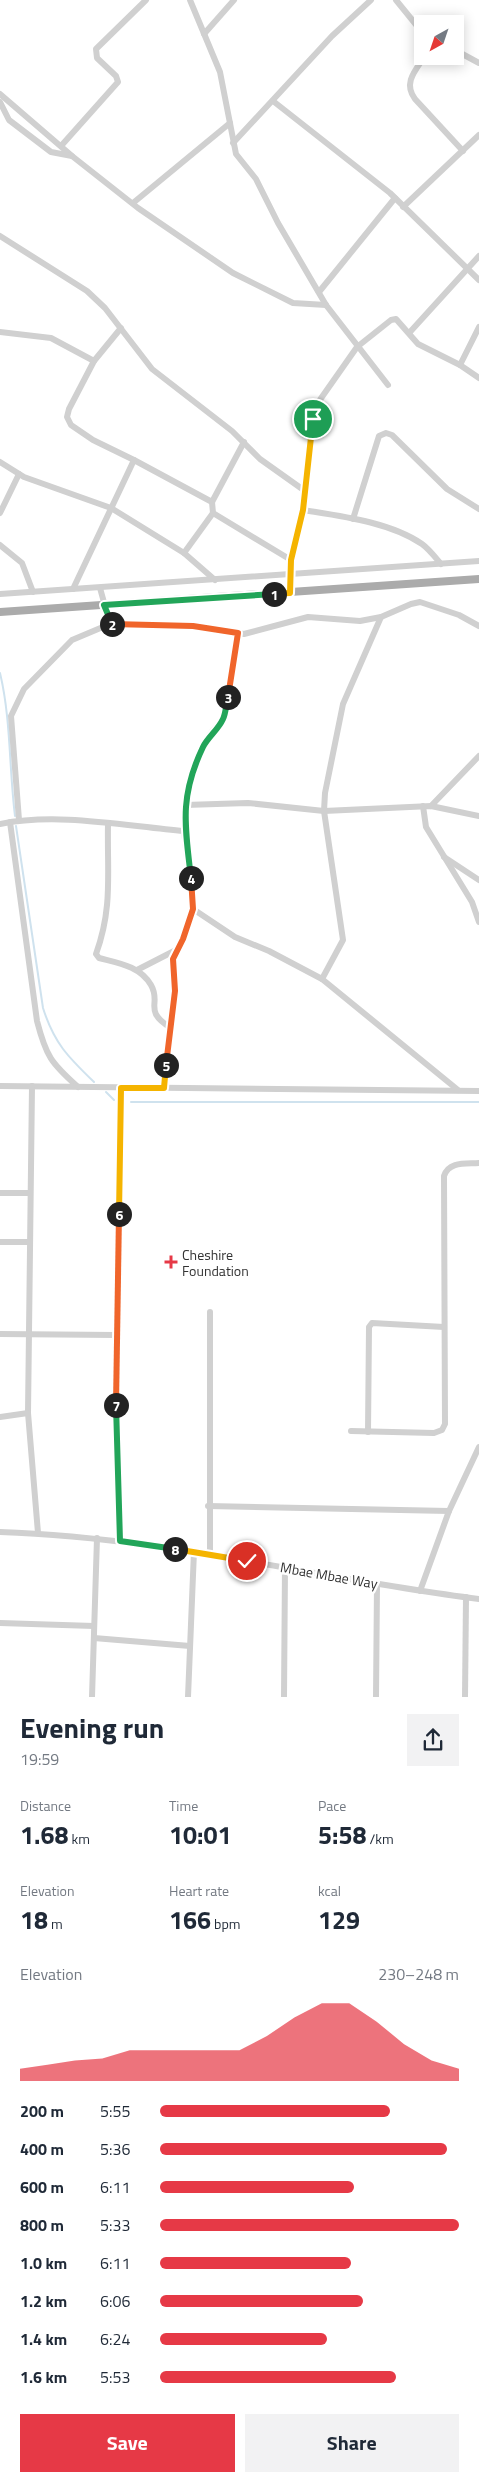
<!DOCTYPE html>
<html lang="en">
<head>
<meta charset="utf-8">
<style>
  :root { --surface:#fff; --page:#f2f2f3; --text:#1f2937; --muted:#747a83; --accent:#e63946 }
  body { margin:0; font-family:"Titillium Web",sans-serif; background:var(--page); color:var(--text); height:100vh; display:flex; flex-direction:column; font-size:19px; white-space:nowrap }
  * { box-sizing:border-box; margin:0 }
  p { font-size:16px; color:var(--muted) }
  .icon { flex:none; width:28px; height:28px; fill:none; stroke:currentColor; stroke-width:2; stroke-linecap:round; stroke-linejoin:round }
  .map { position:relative; height:1697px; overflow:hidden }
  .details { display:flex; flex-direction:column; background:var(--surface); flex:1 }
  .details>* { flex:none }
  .needle { width:32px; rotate:220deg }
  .buttons { position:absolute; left:414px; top:15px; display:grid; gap:10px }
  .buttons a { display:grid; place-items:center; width:50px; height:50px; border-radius:0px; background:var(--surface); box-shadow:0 2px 12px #0003; font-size:25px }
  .pin { position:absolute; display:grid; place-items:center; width:42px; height:42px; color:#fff; margin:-21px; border:2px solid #fff; border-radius:50%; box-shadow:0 1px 5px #0007 }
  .km { position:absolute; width:25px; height:25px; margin:-12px; border-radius:50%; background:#222; color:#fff; font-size:14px; line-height:25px; text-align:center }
  .round { display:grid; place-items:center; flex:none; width:52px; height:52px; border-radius:0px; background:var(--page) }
  .overview { display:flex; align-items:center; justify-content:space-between; height:85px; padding:0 20px }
  h1 { font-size:28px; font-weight:700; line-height:38px }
  .stats { display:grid; grid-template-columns:repeat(3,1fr); gap:8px; height:85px; padding:5px 20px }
  .stats div { display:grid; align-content:center }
  .stats b { font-size:25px; font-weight:700 }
  .stats small { font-size:14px; font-weight:400 }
  .stats p { font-size:14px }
  .chart { height:140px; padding:10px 20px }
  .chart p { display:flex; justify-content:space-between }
  .chart svg { width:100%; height:90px; margin-top:5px; fill:var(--accent); opacity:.7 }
  .action { display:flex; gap:10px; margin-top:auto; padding:10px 20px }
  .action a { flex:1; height:58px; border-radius:0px; background:var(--accent); color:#fff; font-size:20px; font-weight:700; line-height:58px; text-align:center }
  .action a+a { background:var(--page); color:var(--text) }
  ul { padding:0 20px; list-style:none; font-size:16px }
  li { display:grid; grid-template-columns:80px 60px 1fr; align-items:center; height:38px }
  li i { height:12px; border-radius:6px; background:var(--accent) }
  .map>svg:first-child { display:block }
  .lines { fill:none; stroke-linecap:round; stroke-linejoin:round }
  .stream { stroke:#cfe2ee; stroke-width:2 }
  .minor { stroke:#d0d0d0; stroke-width:6 }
  .major { stroke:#ababab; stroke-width:8 }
  .split-1-casing { stroke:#fff; stroke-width:10 }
  .split-2-casing { stroke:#fff; stroke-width:10 }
  .split-3-casing { stroke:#fff; stroke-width:10 }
  .split-4-casing { stroke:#fff; stroke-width:10 }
  .split-5-casing { stroke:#fff; stroke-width:10 }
  .split-6-casing { stroke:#fff; stroke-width:10 }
  .split-7-casing { stroke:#fff; stroke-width:10 }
  .split-8-casing { stroke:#fff; stroke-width:10 }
  .split-9-casing { stroke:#fff; stroke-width:10 }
  .split-1 { stroke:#f5b400; stroke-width:6 }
  .split-2 { stroke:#22a559; stroke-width:6 }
  .split-3 { stroke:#f0652b; stroke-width:6 }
  .split-4 { stroke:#22a559; stroke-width:6 }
  .split-5 { stroke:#f0652b; stroke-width:6 }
  .split-6 { stroke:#f5b400; stroke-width:6 }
  .split-7 { stroke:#f0652b; stroke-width:6 }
  .split-8 { stroke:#22a559; stroke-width:6 }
  .split-9 { stroke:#f5b400; stroke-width:6 }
  .poi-dot { fill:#e63946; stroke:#fff; stroke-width:2 }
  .labels { text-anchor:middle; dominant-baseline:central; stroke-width:5; stroke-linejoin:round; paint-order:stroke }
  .poi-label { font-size:14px; fill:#333; stroke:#fff; text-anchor:start }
  .street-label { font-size:14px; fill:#333; stroke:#fff }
</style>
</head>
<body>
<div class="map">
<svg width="479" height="1697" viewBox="0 0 479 1697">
  <rect width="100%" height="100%" fill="#fff"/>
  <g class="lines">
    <g class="stream">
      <path d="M0,673C11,719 9,768 15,816"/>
      <path d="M16,826L43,1008C54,1043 68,1057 94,1082"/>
      <polyline points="106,1092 114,1100"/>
      <polyline points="131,1102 479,1102"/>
    </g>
    <g class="minor">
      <polyline points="190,0 220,72 236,154 256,179 278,223 326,305 388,385"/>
      <polyline points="396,0 422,32"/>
      <polyline points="204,34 234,0"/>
      <polyline points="455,50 479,63"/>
      <path d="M425,56C415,71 403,83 415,99L463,151"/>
      <polyline points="0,94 72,156 138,208 233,273 293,303 326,305"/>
      <polyline points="273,101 390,193 479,280"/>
      <polyline points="0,102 9,120 51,152 72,156"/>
      <polyline points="233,143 332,36 371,0"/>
      <polyline points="61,146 118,82 116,76 97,58 96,49 146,0"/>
      <polyline points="133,203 230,123"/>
      <polyline points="403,207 479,135"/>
      <polyline points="0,236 87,291 105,308 152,369 232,431 260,459 305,491"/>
      <polyline points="319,292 395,198"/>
      <polyline points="479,327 460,365 479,378"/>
      <polyline points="121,328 94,361 69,409 67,417 71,425 93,440 134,460 212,502 244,442"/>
      <polyline points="0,332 51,338 94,361"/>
      <polyline points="410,332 479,256"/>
      <polyline points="0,462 24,477 111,508 184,553 215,580"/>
      <polyline points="212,502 213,513 291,560"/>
      <path d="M303,510C340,516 390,522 422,544C429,549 435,557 441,564"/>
      <polyline points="0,513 19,474"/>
      <polyline points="353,519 379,436 386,433 392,435 447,489 479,509"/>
      <polyline points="0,545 22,563 33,592"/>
      <polyline points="184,553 213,513"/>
      <polyline points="100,588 110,624"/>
      <polyline points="73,589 134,460"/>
      <polyline points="290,593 291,560 303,510 313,419 317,404 357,347 391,320 396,319 418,344 460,365"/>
      <polyline points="0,594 479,561"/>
      <polyline points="185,805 248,803 324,811 431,806 479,816"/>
      <polyline points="423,806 426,827 472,902 479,922"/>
      <polyline points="431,806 479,756"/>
      <polyline points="19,820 11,716 24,689 72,640 110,624 193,626 244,634 308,617 360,621 381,617 411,604 420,602 459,615 479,626"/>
      <path d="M10,822L37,1021C46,1056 51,1063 78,1087"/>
      <path d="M0,824C58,812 125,826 184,831L193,909L235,937L269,951L322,979L458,1090"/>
      <path d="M108,824C107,873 113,907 96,954L99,958C118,963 140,966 151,985C162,1004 142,1010 171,1028"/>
      <path d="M184,831C186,800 190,764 208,737C214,728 222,723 225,712L237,633"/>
      <polyline points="444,857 479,880"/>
      <polyline points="137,970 176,950"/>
      <polyline points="322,979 343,940 324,811 325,793 343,704 381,617"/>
      <polyline points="0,1086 479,1091"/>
      <polyline points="32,1086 28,1413 38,1533"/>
      <polyline points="164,1088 175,991 173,959 183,939 193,909"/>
      <polyline points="0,1193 30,1193"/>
      <polyline points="0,1242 29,1242"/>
      <polyline points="0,1334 116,1335"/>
      <polyline points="0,1417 28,1413"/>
      <path d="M351,1431L434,1433L442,1430L445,1424L444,1176C449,1161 466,1164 479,1163"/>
      <polyline points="368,1432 369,1327 372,1323 444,1327"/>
      <polyline points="208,1506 449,1511"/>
      <path d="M0,1532C162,1537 319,1579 479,1599"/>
      <polyline points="120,1541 116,1421 121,1088"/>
      <polyline points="210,1555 210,1312"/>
      <polyline points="420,1591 449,1511 479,1447"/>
      <polyline points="0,1623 94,1626"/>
      <polyline points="94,1638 190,1646"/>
      <polyline points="92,1697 97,1538"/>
      <polyline points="188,1697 194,1551"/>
      <polyline points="284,1697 285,1567"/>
      <polyline points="376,1697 377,1584"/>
      <polyline points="465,1697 466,1597"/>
    </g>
    <polyline class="major" points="0,612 479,579"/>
  </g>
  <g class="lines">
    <defs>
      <polyline id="split-1" points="274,594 290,593 291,560 303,510 313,419"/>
      <polyline id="split-2" points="112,624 104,605 274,594"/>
      <polyline id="split-3" points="112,624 193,626 238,633 228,697"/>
      <path id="split-4" d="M191,878C185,826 179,797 203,747C208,737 218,730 223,719C226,713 226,704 228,697"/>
      <polyline id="split-5" points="166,1065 175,991 173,959 183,939 193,909 191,878"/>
      <polyline id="split-6" points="119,1214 121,1088 164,1088 166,1065"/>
      <polyline id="split-7" points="116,1405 119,1214"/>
      <polyline id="split-8" points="116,1405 120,1541 175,1549"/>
      <polyline id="split-9" points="175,1549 247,1561"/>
    </defs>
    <use href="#split-1" class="split-1-casing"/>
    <use href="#split-2" class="split-2-casing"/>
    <use href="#split-3" class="split-3-casing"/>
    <use href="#split-4" class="split-4-casing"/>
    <use href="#split-5" class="split-5-casing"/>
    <use href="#split-6" class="split-6-casing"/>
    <use href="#split-7" class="split-7-casing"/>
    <use href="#split-8" class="split-8-casing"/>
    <use href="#split-9" class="split-9-casing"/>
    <use href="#split-1" class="split-1"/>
    <use href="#split-2" class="split-2"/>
    <use href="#split-3" class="split-3"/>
    <use href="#split-4" class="split-4"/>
    <use href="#split-5" class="split-5"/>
    <use href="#split-6" class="split-6"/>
    <use href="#split-7" class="split-7"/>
    <use href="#split-8" class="split-8"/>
    <use href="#split-9" class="split-9"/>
  </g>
  <path class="poi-dot" d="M168.5 1254.5h5v5h5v5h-5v5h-5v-5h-5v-5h5z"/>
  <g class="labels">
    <g class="poi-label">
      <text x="182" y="1254">Cheshire<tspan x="182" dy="16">Foundation</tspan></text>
    </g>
    <g class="street-label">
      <text transform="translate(329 1575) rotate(10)">Mbae Mbae Way</text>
    </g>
  </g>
</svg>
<div class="buttons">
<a><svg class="needle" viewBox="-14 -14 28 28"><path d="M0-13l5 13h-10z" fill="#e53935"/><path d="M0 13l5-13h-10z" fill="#747a83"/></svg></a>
</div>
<div class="pin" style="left:313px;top:419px;background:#1e9e55"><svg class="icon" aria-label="arrive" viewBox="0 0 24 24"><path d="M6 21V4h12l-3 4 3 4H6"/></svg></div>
<div class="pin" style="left:247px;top:1561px;background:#d93025"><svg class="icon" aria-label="check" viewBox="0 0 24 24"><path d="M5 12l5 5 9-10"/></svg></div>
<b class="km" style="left:274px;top:594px">1</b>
<b class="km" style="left:112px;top:624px">2</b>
<b class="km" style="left:228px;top:697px">3</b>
<b class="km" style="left:191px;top:878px">4</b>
<b class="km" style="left:166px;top:1065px">5</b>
<b class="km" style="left:119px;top:1214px">6</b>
<b class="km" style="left:116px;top:1405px">7</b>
<b class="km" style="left:175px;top:1549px">8</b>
</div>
<section class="details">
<div class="overview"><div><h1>Evening run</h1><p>19:59</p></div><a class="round"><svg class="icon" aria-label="share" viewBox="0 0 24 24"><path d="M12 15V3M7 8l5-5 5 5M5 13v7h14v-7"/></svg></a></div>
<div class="stats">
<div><p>Distance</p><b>1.68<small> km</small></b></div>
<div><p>Time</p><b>10:01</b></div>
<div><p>Pace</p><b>5:58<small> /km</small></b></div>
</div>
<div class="stats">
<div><p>Elevation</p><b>18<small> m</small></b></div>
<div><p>Heart rate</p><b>166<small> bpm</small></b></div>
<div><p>kcal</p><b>129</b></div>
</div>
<div class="chart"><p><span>Elevation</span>230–248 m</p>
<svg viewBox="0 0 160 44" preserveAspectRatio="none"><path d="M0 44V38L10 36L20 34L30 33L40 29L50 29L60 29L70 29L80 29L90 22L100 13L110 6L120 6L130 15L140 26L150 34L160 38V44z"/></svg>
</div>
<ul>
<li><b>200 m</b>5:55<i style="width:77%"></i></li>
<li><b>400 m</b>5:36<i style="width:96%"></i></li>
<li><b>600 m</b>6:11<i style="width:65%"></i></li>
<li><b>800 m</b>5:33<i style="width:100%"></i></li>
<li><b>1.0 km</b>6:11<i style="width:64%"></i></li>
<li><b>1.2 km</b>6:06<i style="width:68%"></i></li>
<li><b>1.4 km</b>6:24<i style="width:56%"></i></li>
<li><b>1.6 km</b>5:53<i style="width:79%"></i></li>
</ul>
<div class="action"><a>Save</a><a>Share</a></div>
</section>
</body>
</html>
